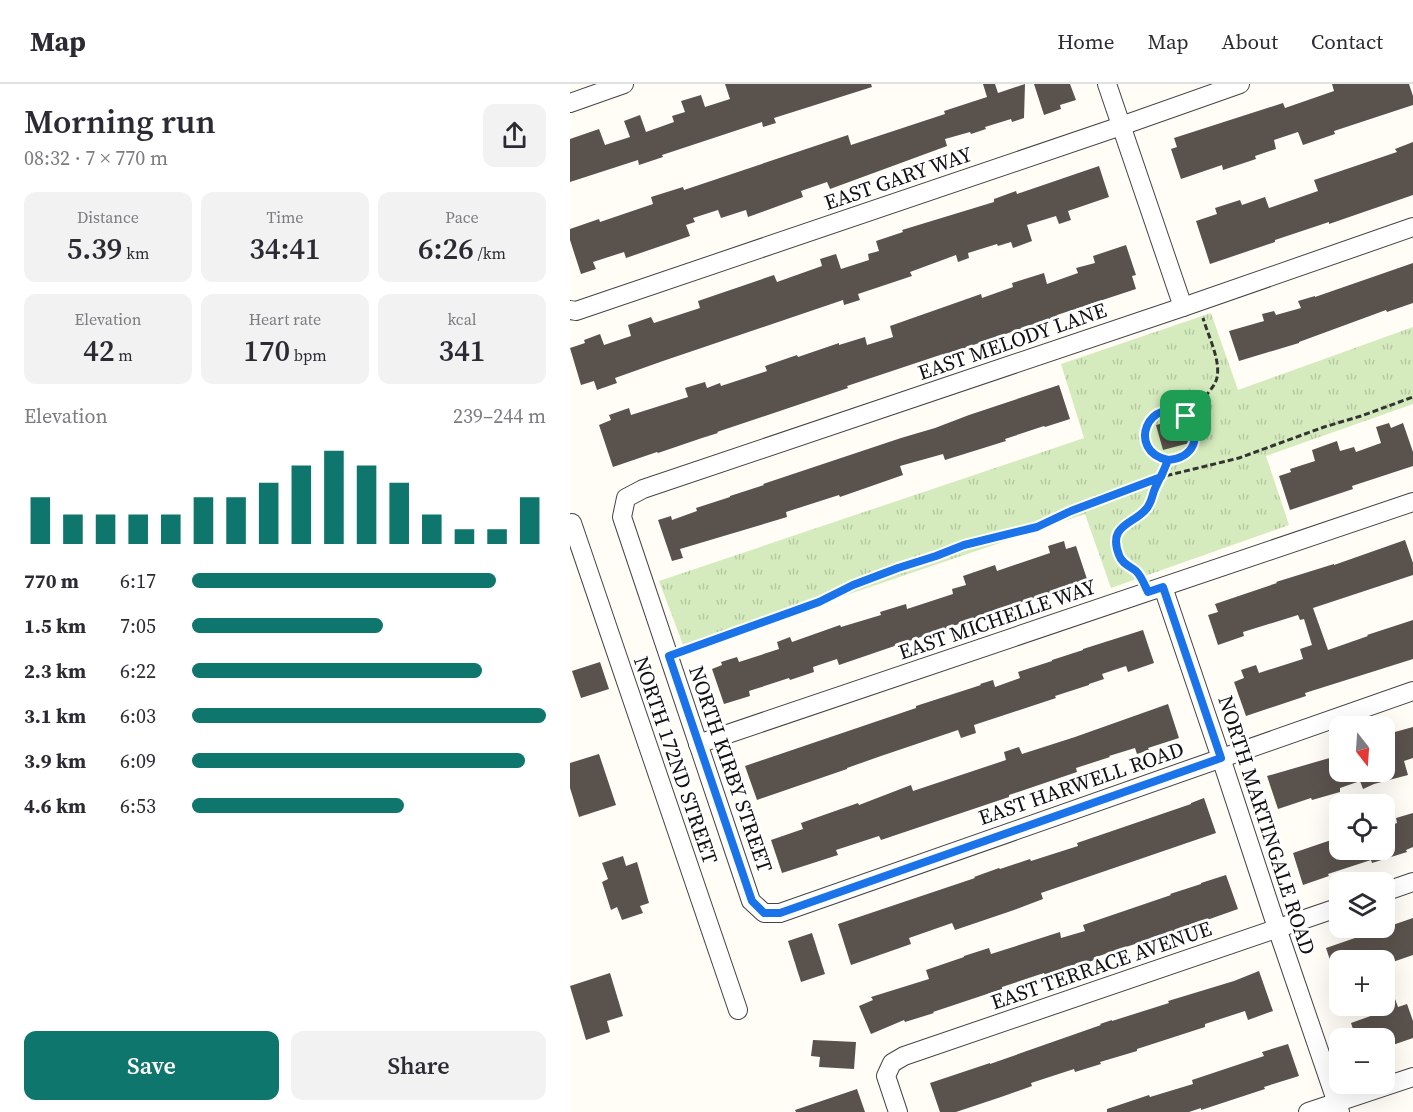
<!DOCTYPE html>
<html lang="en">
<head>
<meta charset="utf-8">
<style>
  :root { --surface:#fff; --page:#f2f2f3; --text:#2b2b33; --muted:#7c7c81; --line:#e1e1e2; --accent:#0f766e }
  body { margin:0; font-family:"Source Serif 4",serif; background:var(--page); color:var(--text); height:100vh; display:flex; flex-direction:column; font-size:22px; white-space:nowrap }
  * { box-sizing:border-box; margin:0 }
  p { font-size:20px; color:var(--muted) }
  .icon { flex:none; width:33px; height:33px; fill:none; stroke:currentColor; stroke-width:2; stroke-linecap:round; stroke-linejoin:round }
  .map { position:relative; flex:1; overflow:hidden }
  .sheet { display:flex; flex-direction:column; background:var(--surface); width:570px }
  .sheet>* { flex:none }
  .needle { width:39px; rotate:163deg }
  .controls { position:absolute; left:759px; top:632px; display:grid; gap:12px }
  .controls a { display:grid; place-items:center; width:66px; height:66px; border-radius:12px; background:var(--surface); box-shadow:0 6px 24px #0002; font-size:30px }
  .pin { position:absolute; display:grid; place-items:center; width:51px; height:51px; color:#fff; margin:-26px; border-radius:12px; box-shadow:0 3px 9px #0006 }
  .round { display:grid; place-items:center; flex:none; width:63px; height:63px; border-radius:12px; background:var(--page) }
  .headline { display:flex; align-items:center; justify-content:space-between; height:102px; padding:0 24px }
  h1 { font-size:33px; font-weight:600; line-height:45px }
  .figures { display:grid; grid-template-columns:repeat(3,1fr); gap:9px; height:102px; padding:6px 24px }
  .figures div { display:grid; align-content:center; border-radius:12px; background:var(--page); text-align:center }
  .figures b { font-size:30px; font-weight:600 }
  .figures small { font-size:16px; font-weight:400 }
  .figures p { font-size:16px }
  .chart { height:168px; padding:12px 24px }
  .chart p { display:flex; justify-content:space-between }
  .chart svg { width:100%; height:108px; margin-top:6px; stroke:var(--accent); stroke-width:6 }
  .primary-button { display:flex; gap:12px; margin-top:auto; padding:12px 24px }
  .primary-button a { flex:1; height:69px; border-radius:12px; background:var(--accent); color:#fff; font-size:24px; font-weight:600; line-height:69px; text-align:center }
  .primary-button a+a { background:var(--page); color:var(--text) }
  ul { padding:0 24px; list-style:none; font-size:20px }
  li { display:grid; grid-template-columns:96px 72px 1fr; align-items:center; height:45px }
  li i { height:15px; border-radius:8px; background:var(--accent) }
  header { display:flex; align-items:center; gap:36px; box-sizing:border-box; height:84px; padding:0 30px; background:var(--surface); border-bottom:2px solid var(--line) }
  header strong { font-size:28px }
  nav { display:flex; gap:33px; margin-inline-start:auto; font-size:21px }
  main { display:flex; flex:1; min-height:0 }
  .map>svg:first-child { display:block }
  .park { fill:url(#park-tufts) }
  .building { fill:#5a524d }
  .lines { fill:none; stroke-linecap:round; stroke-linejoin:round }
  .minor-casing { stroke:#444; stroke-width:20 }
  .path { stroke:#333; stroke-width:3; stroke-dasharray:6 3; stroke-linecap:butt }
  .minor { stroke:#fff; stroke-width:18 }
  .route-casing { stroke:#fff; stroke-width:12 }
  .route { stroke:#1a73e8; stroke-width:8 }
  .labels { text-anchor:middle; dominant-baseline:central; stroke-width:6; stroke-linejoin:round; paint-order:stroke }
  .street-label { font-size:21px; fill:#111; stroke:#fff }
</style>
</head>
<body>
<header>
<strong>Map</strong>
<nav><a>Home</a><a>Map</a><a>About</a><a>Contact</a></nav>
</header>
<main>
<section class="sheet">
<div class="headline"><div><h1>Morning run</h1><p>08:32 · 7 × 770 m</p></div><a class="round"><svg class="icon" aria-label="share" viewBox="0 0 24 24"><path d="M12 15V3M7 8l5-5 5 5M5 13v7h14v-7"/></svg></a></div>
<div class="figures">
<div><p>Distance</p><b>5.39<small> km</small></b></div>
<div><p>Time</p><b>34:41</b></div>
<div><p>Pace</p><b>6:26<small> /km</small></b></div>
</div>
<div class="figures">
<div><p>Elevation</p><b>42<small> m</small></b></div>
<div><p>Heart rate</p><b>170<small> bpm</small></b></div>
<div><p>kcal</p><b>341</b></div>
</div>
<div class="chart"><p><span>Elevation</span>239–244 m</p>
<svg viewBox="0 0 160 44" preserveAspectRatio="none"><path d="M5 44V25M15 44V32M25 44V32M35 44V32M45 44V32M55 44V25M65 44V25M75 44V19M85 44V12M95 44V6M105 44V12M115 44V19M125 44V32M135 44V38M145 44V38M155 44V25"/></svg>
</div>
<ul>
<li><b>770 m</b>6:17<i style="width:86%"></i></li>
<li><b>1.5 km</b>7:05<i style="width:54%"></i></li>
<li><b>2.3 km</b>6:22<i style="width:82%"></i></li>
<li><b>3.1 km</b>6:03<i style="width:100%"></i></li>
<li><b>3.9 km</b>6:09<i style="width:94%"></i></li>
<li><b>4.6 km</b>6:53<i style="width:60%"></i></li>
</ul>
<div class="primary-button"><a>Save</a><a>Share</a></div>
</section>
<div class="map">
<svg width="843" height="1028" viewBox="0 0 843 1028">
  <defs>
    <pattern id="park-tufts" width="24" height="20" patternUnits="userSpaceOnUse" patternTransform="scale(1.5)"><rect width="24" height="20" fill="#d5ebbd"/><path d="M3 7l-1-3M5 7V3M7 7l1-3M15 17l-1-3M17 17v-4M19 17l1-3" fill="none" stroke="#b6c8a1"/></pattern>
  </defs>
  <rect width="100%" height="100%" fill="#fffdf5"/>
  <polygon class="park" points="641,229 668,306 843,243 843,320 696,372 719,441 541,504 515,430 115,566 89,497 514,354 491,280"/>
  <g class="building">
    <polygon points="155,0 301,0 302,3 204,34 206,39 193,43 192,38 92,71 93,73 69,81 68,76 0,98 0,55 29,45 35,61 60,53 54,37 70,31 76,48 104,38 102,32 115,28 111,17 131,11 135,23 160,15"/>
    <polygon points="413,0 425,0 428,9 455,0 454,34 442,38 441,35 415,43 416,45 401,50 400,48 375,55 377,62 260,105 257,98 231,107 233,113 178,133 176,126 151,134 148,126 123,134 125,138 116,141 120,152 56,174 54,168 23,178 26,185 11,190 0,156 0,145 29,135 30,138 83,120 81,113 113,103 114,106 278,51 281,61 375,30 374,27 417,13"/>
    <polygon points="464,0 500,0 506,16 490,21 491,25 474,31"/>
    <polygon points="762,0 839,0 843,12 843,21 764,47 765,50 733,61 728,48 704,56 706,65 685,72 686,75 653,86 652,81 611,95 601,65 607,63 604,54 713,19 715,24 764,7"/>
    <polygon points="843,58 843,111 759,140 759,138 705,156 705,158 640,180 626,137 647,130 645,124 670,116 672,121 695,113 699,124 748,107 744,96 827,68 825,65"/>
    <polygon points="529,82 539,113 498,127 501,136 489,140 486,132 457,141 462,157 443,164 441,158 428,162 427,160 398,169 399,174 388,178 386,171 340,188 342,192 288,210 290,216 274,221 273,216 93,277 45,294 47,299 27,306 24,297 11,301 0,264 15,259 14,256 30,250 34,261 61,252 58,241 81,233 84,239 130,224 128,217 204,191 207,198 252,182 250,175 266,170 271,185 299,176 298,170 309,167 306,157 333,148 332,146 424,118 424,115 446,107 447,110"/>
    <polygon points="556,161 566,191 562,192 566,205 487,231 488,232 374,271 373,270 277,302 278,304 147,348 148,349 132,354 88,369 87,368 43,383 29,341 41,336 39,331 59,324 61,331 118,313 115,304 135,298 137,304 150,299 151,302 197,287 195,282 227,271 228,273 269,259 269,261 295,253 297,261 323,253 320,242 411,210 412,214 443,203 442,199 474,189 477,200 508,189 506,184 525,179 523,172"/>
    <polygon points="843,179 843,219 817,228 816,226 729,258 729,259 669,277 659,247 694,237 692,230 704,227 706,231 731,224 728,217 745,212 745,213"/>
    <polygon points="489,301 500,335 475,343 474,342 435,355 436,357 375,376 373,370 330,382 333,391 270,413 269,411 216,428 217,433 110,465 113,474 102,477 88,436 101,432 102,436 127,427 126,424 160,413 160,412 194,401 193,400 331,354 365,344 399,331"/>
    <polygon points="616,333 623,358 593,366 586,341"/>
    <polygon points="819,339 821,344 833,339 843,368 843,382 782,402 783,405 720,426 709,392 721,388 720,385 745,377 742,366 767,357 770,367 784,363 786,368 811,359 806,343"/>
    <polygon points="835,456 843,479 843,491 743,524 758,566 798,552 797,551 843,536 843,575 735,609 736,612 676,632 664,598 674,594 671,586 686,581 689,589 733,575 730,565 742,561 734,535 730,536 728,531 673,548 674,552 648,561 638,531 648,528 645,520 707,499 706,498 764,480 764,481"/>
    <polygon points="494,457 496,465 506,462 517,495 483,507 483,508 418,529 418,530 269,581 267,575 243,583 244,588 220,596 219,594 179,607 180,612 154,620 142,585 152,581 151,578 167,573 169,578 209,565 207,558 220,553 222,558 270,541 271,543 311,531 310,528 336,520 337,525 383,510 382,505 396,501 393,492 425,481 427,487 480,469 478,462"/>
    <polygon points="573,546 584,579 558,588 556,582 532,590 534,595 519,600 519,601 485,612 486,614 404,641 406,649 391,654 388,646 311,672 277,684 277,685 187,716 175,682 346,624 346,622 411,601 410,600 423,596 425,603 450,594 448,588 482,577 482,576 513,566 513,565"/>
    <polygon points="30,578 39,605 11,614 2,587"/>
    <polygon points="598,620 609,654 578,664 579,666 567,670 565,664 539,672 540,673 506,684 507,688 439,711 439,713 311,756 309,752 266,766 268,771 212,789 201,756 233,745 231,739 288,719 289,721 341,701 343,707 436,676 434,668 449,663 452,670 505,653"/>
    <polygon points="843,643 843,674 834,677 838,691 804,700 793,705 790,697 770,704 770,708 742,716 741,714 708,725 697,692 770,671 770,687 814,687 814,651"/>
    <polygon points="29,670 46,721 9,733 0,704 0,679"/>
    <polygon points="634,714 646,749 471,809 473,815 444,826 385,846 382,839 339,854 341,860 281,881 268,840 405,794 404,793 429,784 430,785 460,775 461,777 508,762 507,759 621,720 621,719"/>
    <polygon points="843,729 843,763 836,766 837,768 802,779 801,776 758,790 759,792 733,801 723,769 770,753 770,765 814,765 814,737 817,737 819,742 827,739 826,734"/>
    <polygon points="53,772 56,782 67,778 79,819 70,822 73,829 52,836 47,823 41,826 32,798 38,795 32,779"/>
    <polygon points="656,791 668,825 637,836 526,873 527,875 510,881 509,879 475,891 474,889 432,903 432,905 363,928 364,929 335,938 334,936 301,950 289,922 303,916 301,913 359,895 356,886 394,873 394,872 419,864 421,870 490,848 491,854 515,847 513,841 601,811 600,810 631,800 631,799"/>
    <polygon points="843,834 843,871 814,881 814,876 760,876 756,864"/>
    <polygon points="242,849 255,890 231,898 218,857"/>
    <polygon points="689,887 703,927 678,936 675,927 635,940 635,943 567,965 567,967 530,978 531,980 505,988 504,985 461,999 462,1002 431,1013 386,1028 370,1028 360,999 420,979 420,980 531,941 530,940 542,936 542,937 599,919 598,917 664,897"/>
    <polygon points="40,889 53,932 37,937 40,948 16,956 0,902"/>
    <polygon points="825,915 828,923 837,920 843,937 843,954 814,964 814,954 786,954 781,939 812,928 809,921 814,921 814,919"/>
    <polygon points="243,956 286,958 284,985 249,983 250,973 241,972"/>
    <polygon points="718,960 729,992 694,1003 695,1005 631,1026 631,1024 619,1028 537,1028 537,1025 579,1011 580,1013 623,1000 622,996 694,972 692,968"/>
    <polygon points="287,1005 295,1028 226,1028 225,1026"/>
  </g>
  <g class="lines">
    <defs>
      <g id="minor">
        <polyline points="537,0 613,223"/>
        <polyline points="0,19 54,0"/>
        <polyline points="843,143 613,223 73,405 56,414 52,433 181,817 194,829 210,829 843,607"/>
        <polyline points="0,226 6,227 551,42 670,0"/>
        <polyline points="0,440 2,439 168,926"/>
        <polyline points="593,503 651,674 707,844 770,1028"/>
        <polyline points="128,660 843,418"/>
        <polyline points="814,808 843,798"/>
        <polyline points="328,1028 316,992 322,979 334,972 770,823"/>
        <polyline points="738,1028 843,993"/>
      </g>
    </defs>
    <use href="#minor" class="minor-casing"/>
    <g class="path">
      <circle cx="600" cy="351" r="25"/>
      <path d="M616,332C625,323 639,310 645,299C654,282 638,252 633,234"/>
      <path d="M570,493C565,486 559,483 553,478C550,474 548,470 547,465C543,441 562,440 575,427C581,422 582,413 585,406C589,396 594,386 598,376"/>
      <polyline points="115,566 249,518 283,501 328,484 366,472 394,461 467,443 501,427 591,393 669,374 754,343 791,332 843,313"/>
    </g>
    <use href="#minor" class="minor"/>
  </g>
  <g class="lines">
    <defs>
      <path id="route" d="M616,332C633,352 624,374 598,376L591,393L501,427L467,443L394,461L366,472L328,484L283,501L249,518L99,572L182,817L194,829H210L651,674L593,503L578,508C574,500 572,493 566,487C560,482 552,480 549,471C537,440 564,441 577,424C581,419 582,413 584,407C588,397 594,387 598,376C555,367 579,309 616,332"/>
    </defs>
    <use href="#route" class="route-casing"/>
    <use href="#route" class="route"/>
  </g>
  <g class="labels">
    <g class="street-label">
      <text transform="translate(328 94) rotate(-19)">EAST GARY WAY</text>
      <text transform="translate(442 257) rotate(-19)">EAST MELODY LANE</text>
      <text transform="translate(427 535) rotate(-19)">EAST MICHELLE WAY</text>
      <text transform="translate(106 676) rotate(71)">NORTH 172ND STREET</text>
      <text transform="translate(161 685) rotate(71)">NORTH KIRBY STREET</text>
      <text transform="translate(511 699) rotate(-19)">EAST HARWELL ROAD</text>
      <text transform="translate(697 741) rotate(72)">NORTH MARTINGALE ROAD</text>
      <text transform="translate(531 881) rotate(-19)">EAST TERRACE AVENUE</text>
    </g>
  </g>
</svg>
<div class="controls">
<a><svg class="needle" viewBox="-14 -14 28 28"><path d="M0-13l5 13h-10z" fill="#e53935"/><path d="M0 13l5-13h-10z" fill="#7c7c81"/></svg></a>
<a><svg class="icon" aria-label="locate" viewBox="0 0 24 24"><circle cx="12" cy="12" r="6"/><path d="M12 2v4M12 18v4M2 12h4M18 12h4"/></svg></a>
<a><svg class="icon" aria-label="layers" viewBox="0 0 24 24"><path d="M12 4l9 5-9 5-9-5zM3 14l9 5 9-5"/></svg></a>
<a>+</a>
<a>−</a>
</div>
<div class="pin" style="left:616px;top:332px;background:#1e9e55"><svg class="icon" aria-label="arrive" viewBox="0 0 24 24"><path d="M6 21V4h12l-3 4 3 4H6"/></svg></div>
</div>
</main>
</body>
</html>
